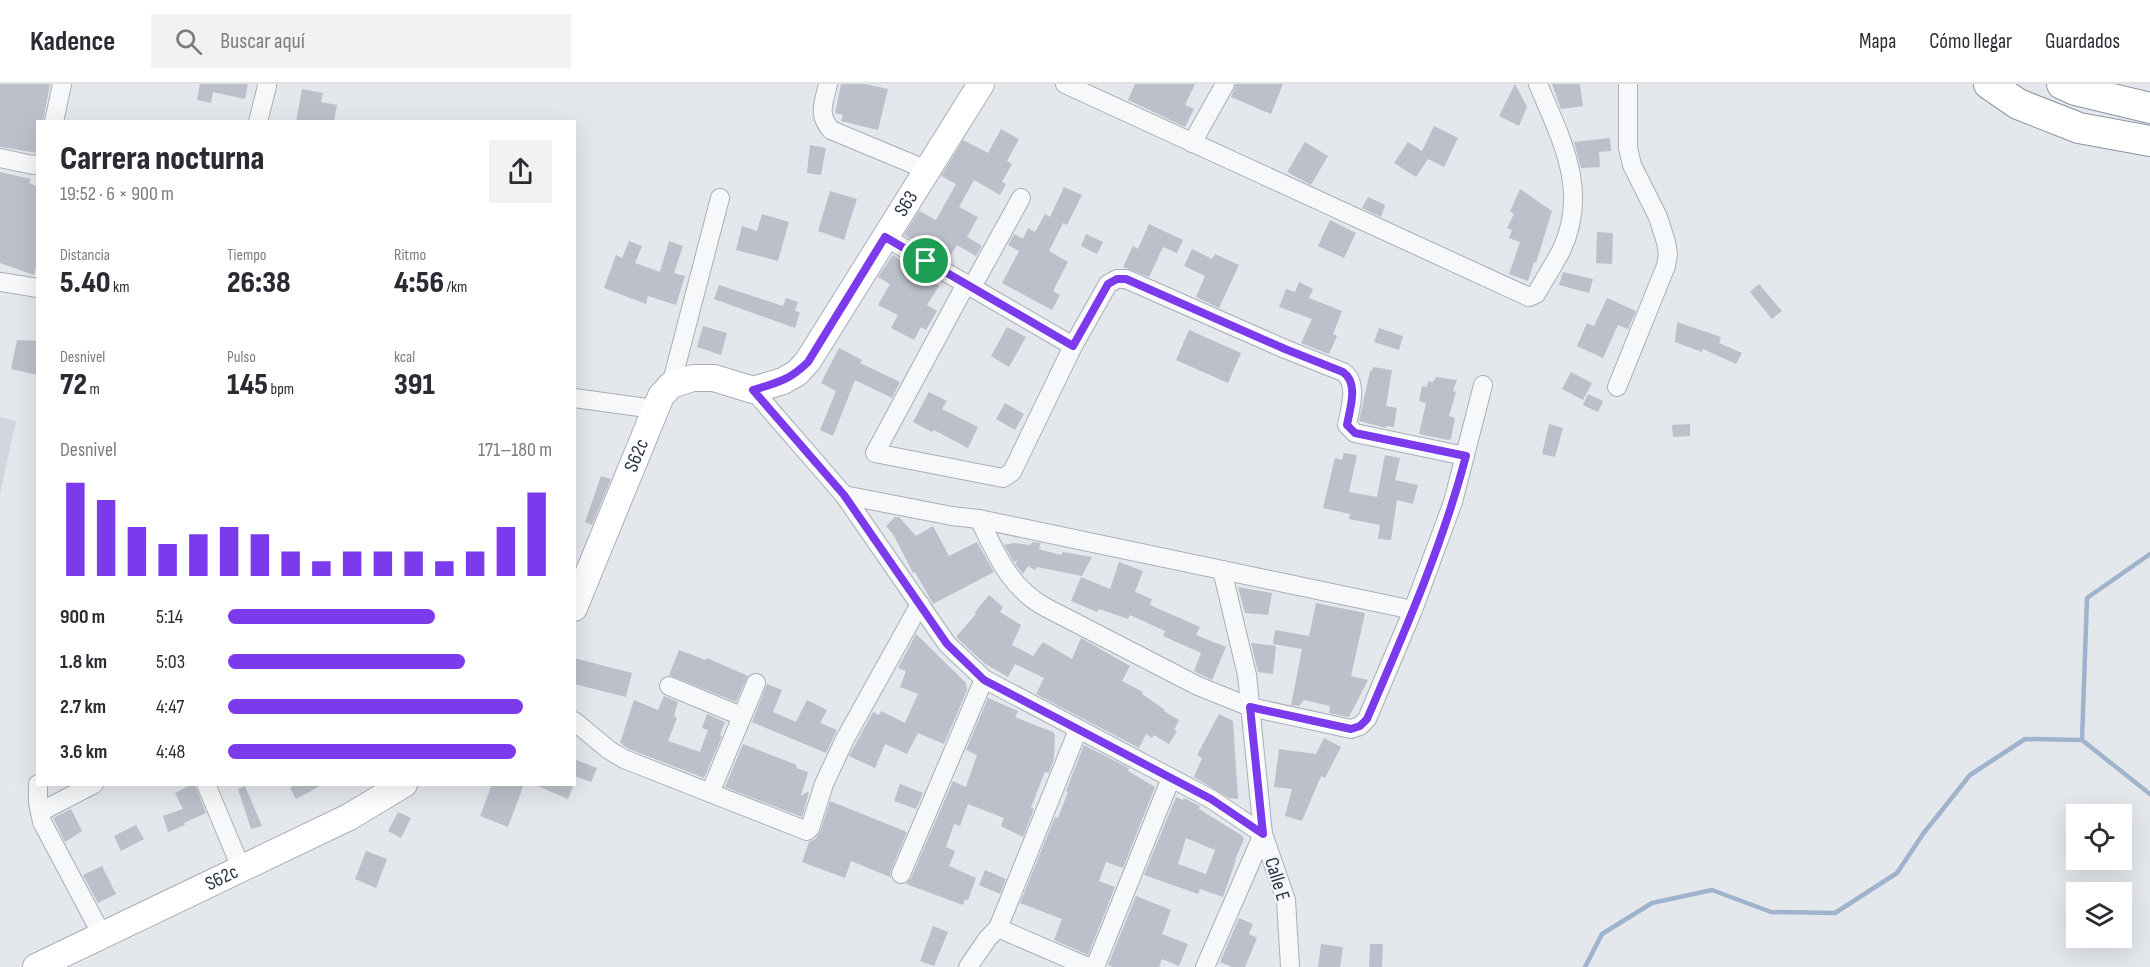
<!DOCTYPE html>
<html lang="es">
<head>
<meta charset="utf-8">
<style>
  :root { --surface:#fff; --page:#f2f2f3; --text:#2b2b33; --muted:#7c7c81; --line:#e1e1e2; --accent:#7c3aed }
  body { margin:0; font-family:"Sofia Sans Condensed",sans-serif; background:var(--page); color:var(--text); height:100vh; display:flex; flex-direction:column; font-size:22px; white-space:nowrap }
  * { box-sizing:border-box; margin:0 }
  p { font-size:20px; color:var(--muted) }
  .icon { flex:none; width:33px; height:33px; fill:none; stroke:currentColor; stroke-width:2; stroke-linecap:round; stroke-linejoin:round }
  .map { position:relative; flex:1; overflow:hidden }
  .details { position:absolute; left:36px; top:36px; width:540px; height:666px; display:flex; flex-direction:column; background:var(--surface); border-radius:0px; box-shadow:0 6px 24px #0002 }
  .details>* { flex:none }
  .fabs { position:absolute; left:2066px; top:720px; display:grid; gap:12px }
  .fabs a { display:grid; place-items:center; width:66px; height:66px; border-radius:0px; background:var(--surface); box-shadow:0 6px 24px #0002; font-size:30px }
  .pin { position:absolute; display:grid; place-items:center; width:51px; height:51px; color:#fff; margin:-26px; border:3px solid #fff; border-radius:50%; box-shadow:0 2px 6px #0007 }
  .round { display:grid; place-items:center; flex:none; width:63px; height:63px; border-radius:0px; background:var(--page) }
  .headline { display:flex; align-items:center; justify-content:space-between; height:102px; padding:0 24px }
  h1 { font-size:33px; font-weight:800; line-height:45px }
  .stats { display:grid; grid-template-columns:repeat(3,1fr); gap:9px; height:102px; padding:6px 24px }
  .stats div { display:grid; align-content:center }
  .stats b { font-size:30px; font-weight:800 }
  .stats small { font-size:16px; font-weight:400 }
  .stats p { font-size:16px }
  .chart { height:168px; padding:12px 24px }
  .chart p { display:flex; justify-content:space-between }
  .chart svg { width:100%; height:108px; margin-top:6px; stroke:var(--accent); stroke-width:6 }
  ul { padding:0 24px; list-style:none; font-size:20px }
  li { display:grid; grid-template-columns:96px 72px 1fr; align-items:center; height:45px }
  li i { height:15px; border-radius:8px; background:var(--accent) }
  header { display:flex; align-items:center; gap:36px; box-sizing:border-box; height:84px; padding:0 30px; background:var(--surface); border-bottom:2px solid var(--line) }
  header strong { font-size:28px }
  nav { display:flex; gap:33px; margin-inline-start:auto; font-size:21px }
  .search { width:420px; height:54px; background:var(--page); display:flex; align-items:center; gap:15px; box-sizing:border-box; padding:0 21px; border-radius:0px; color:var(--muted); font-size:22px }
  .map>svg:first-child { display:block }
  .built { fill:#d2d6de }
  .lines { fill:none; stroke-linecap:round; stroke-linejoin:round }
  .stream { stroke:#9fb4cc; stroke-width:4.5 }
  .building { fill:#bbc0ca; fill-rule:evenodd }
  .minor-casing { stroke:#a9aeb7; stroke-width:20 }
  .secondary-casing { stroke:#a9aeb7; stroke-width:28 }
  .trunk-casing { stroke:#8b94a3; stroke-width:32 }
  .minor { stroke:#f7f8fa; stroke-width:18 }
  .secondary { stroke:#fff; stroke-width:26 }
  .trunk { stroke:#fff; stroke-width:30 }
  .route-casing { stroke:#fff; stroke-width:12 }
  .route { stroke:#7c3aed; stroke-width:8 }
  .labels { text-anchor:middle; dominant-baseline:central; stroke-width:4.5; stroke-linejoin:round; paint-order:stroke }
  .street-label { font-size:20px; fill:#2b3445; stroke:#f4f6f9 }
</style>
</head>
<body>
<header>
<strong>Kadence</strong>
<div class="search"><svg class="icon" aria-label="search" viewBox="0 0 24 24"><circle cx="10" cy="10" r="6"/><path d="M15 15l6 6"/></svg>Buscar aquí</div>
<nav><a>Mapa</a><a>Cómo llegar</a><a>Guardados</a></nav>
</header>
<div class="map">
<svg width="2150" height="883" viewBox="0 0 2150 883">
  <rect width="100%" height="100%" fill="#e4e7ec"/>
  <polygon class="built" points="0,333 16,337 0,410"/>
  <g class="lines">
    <g class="stream">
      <polyline points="2150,470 2087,514 2082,656 2150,710"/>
      <polyline points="1585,883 1602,850 1652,819 1712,806 1771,828 1835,829 1897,789 1923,750 1970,691 2025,655 2082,656"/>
    </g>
  </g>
  <g class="building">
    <polygon points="0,0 50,0 43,38 38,38 38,69 0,63"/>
    <polygon points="200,0 248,0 245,15 213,8 211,19 197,16"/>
    <polygon points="841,0 865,0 888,5 878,46 841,37 843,31 835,29"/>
    <polygon points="1135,0 1195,0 1185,21 1194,25 1185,43 1128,16"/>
    <polygon points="1236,0 1283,0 1271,30 1231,13"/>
    <polygon points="1515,0 1527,23 1519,42 1499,32"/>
    <polygon points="1552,0 1580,0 1583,22 1561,25"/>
    <polygon points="302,5 323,9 321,18 337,21 334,38 296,38"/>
    <polygon points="1434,42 1458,54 1444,83 1428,75 1416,93 1394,79 1408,58 1422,67"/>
    <polygon points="1001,45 1019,55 1007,77 1012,80 1002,98 1006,100 1000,111 974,96 959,123 978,133 967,153 982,162 976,172 957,161 950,172 921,155 918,159 904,151 919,127 936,136 956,100 941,92 963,56 988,69"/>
    <polygon points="1610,54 1611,67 1599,68 1600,83 1581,84 1574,58"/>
    <polygon points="1305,58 1328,72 1311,101 1287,88"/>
    <polygon points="810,61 826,64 821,91 807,89"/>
    <polygon points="0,88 31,95 29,99 38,103 38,173 34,191 0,179"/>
    <polygon points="1064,103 1082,111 1067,141 1063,139 1049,167 1068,178 1053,207 1060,211 1052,226 1002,199 1019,167 1008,161 1014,150 1023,155 1028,144 1035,148 1045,130 1050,133"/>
    <polygon points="1520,105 1552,127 1536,179 1534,178 1528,197 1509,190 1520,158 1509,154 1512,146 1507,144 1514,130 1510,127"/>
    <polygon points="830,107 857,115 844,156 818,147"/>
    <polygon points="1368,113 1385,121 1381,133 1362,124"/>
    <polygon points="762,130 789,138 778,177 736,166 742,142 757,147"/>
    <polygon points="1330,136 1356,149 1344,174 1318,162"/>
    <polygon points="1149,140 1183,156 1177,169 1163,163 1149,193 1123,183 1133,162 1138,165"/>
    <polygon points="1597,148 1613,149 1612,180 1596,179"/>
    <polygon points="1086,150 1103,158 1097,170 1081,162"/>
    <polygon points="629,157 642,162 635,179 660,188 669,157 683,162 674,189 685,192 676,221 648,212 646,220 604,204 616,171 622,174"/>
    <polygon points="1192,165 1212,175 1215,170 1239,181 1219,224 1196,213 1205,192 1184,182"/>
    <polygon points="893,171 939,202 927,221 937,227 926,246 921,243 914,256 891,244 898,231 878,221 890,200 878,193"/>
    <polygon points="1563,188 1593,195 1589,209 1559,201"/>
    <polygon points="1299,198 1313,205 1309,214 1342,227 1333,250 1337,252 1329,270 1301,259 1312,235 1279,223 1286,205 1295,208"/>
    <polygon points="1759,200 1782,227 1772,235 1750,208"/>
    <polygon points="719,201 783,222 786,214 798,218 795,227 800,228 795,244 714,215"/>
    <polygon points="1607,214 1636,227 1628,245 1618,241 1603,274 1577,262 1587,239 1594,242"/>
    <polygon points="1677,238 1721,253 1719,259 1742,269 1736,280 1703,265 1702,268 1675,258"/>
    <polygon points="703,242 727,249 721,271 697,263"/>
    <polygon points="1007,243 1026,253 1009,283 991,272"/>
    <polygon points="1379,244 1403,252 1399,266 1374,258"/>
    <polygon points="1189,246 1241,269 1228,299 1176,276"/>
    <polygon points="17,256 38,257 38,291 11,285"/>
    <polygon points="839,264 862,276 860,279 900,298 892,314 855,296 833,352 820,346 836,307 821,299"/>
    <polygon points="1373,283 1392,286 1386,322 1397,324 1394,343 1386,342 1386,344 1359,337 1370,287 1372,287"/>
    <polygon points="1571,288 1592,299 1583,316 1562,305"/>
    <polygon points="1436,293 1457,296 1453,307 1456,308 1449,332 1455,334 1451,355 1448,356 1419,350 1426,319 1419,317 1422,302 1427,303 1428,297 1433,298"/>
    <polygon points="929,308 947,317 942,325 978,343 968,364 934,346 932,348 913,338"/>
    <polygon points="1588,310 1603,317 1598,328 1583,321"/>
    <polygon points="1005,319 1024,330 1015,346 996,335"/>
    <polygon points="1549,340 1563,344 1555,373 1542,370"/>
    <polygon points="1690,340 1690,352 1673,353 1672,341"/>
    <polygon points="1344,369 1357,371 1349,408 1377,413 1385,371 1400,374 1395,396 1418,401 1413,420 1397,416 1391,456 1378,455 1380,441 1349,435 1350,430 1323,424 1335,374 1342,376"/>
    <polygon points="601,392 611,395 592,441 585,438"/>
    <polygon points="895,433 899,433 916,452 933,442 949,472 977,458 994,488 933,520 915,488 913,489 893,450 886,442"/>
    <polygon points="1033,458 1041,459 1039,463 1042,463 1038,465 1061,471 1063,468 1092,473 1082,492 1037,483 1035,486 1028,482 1023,490 1015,480 1018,476 1014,478 1004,461 1014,459 1030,461"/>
    <polygon points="1119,478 1143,487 1135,508 1152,515 1150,521 1200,543 1196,551 1226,563 1212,596 1194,587 1201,569 1163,552 1165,547 1130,531 1128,535 1099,525 1097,528 1071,517 1081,493 1110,505"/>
    <polygon points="1238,503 1272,509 1268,531 1245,529"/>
    <polygon points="989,511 1003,523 1000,528 1021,541 1012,561 1033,572 1043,558 1072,575 1081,554 1130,582 1122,597 1143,608 1142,610 1165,626 1164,627 1179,636 1174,646 1177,647 1169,660 1154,651 1152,654 1146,650 1139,664 1036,610 1044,594 1015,580 1008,593 984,579 956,553 976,530 975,528"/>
    <polygon points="1316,519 1365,529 1351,592 1368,596 1349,633 1329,629 1330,622 1304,616 1299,622 1291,621 1302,565 1273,560 1275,546 1309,552"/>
    <polygon points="916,550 966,599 967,606 944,660 918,649 907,670 885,660 875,684 849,672 873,628 879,631 881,627 905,639 918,610 900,603 906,587 898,584"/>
    <polygon points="1251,559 1276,562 1273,590 1258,588"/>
    <polygon points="679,566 706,576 707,574 748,592 736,618 669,591"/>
    <polygon points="574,574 632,589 626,613 574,600"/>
    <polygon points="767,600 782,606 773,628 796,638 807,616 827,626 820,639 837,646 826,669 752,638"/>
    <polygon points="664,612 678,618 674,632 677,634 668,657 700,668 708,646 702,644 707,630 725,638 720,651 722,652 704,694 629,665 620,659 634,616 658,626"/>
    <polygon points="988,614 1018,627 1015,633 1053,648 1055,651 1054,674 1049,689 1045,688 1042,695 1031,724 1034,725 1023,753 1001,742 1004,734 968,720 960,742 954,740 946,763 955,767 949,782 976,794 968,816 965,815 963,821 906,800 911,794 953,697 966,703 977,671 966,666"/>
    <polygon points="1219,630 1233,637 1238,715 1229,714 1194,693 1202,674 1197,671"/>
    <polygon points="1324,654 1341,663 1325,694 1321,692 1302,737 1285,732 1292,705 1274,703 1279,665 1316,670"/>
    <polygon points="743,660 797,681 796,684 808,688 801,712 807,708 809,709 802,733 725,703"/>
    <polygon points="1084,661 1129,684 1128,687 1155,703 1123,784 1106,778 1099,797 1115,803 1088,871 1054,856 1062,835 1020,819 1055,733 1058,734 1068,708 1066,707"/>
    <polygon points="574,675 597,684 591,698 574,692"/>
    <polygon points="192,700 195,701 206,729 184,739 185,741 168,748 163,732 183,725 175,709"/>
    <polygon points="297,700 324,700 296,715 290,704"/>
    <polygon points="492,700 524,700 508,743 480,732"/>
    <polygon points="533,700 574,700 568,715"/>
    <polygon points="900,700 923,709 916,725 894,717"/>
    <polygon points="245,702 262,742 251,745 238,705"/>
    <path d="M1176,713L1183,716L1184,714L1200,722L1199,725L1241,751L1244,755L1235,776H1236L1223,813L1200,805L1198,810L1144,791ZM1186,754L1215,766L1206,790L1178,780Z"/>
    <polygon points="830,717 907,748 891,786 890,793 851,777 845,794 802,778 809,758 815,755 820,748"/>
    <polygon points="71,725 82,747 65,758 53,734"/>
    <polygon points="398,728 411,734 401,754 388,747"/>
    <polygon points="136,741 144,755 121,767 114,752"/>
    <polygon points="366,767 387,775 376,804 355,795"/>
    <polygon points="102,782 116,810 98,819 83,791"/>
    <polygon points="985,786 1006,795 1000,810 979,801"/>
    <polygon points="1136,812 1171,826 1162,850 1188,860 1179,882 1162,875 1159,883 1113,883 1108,881"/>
    <polygon points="1239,834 1253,840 1249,850 1257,854 1245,883 1232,883 1220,878"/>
    <polygon points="933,842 948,848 934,882 920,877"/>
    <polygon points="1321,860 1343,863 1340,883 1318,883"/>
    <polygon points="1370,860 1383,860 1382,883 1369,883"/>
  </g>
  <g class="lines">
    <defs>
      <g id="minor">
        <path d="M828,0C824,19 817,30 831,46L927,86"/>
        <path d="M1065,0L1529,213L1536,210C1544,196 1553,182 1561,167C1590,107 1561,55 1538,0"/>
        <polyline points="54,38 62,0"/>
        <polyline points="258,38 267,2"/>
        <polyline points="1192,59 1225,0"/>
        <polyline points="0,74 33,81 38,80"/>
        <polyline points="885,153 1073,262"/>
        <polyline points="0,198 38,204"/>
        <path d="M966,200L875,369L1003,394L1012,388L1073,262L1108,200L1117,195H1126L1285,265L1343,288C1359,299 1350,325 1347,341L1355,349L1465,372"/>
        <polyline points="972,203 1021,114"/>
        <polyline points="671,301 720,114"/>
        <polyline points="1617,303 1666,182 1668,170 1666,158 1658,133 1632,81 1628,64 1628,0"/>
        <polyline points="753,306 844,411 947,560 984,595 1211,715 1263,750 1286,816 1290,883"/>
        <polyline points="574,314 654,325"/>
        <polyline points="844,411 952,432 979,435 1413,526"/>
        <path d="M979,435C997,471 1009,503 1045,523L1198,602L1250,623L1351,645L1360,642L1367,635L1413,526L1453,418L1483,301"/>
        <polyline points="669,602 741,632"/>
        <polyline points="574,637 609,666 624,675 807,747 810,744 824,700 845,655 920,520"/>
        <polyline points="1078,646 998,844 1088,883"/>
        <polyline points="38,700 38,719 42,738 102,851"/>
        <polyline points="206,700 241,784"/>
        <polyline points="710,709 756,599"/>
        <polyline points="40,728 94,700"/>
        <polyline points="901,790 984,595"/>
        <polyline points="968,883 988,854 998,844"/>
        <polyline points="1095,883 1171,694"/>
        <polyline points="1205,883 1263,750 1247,591 1222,486"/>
      </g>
      <g id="secondary">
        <path id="s1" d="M574,524L661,312L671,301L693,294H714L753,306L783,297L797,289L808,277L981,0"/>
        <path id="s2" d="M36,883L349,733L404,700"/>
      </g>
      <g id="trunk">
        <polyline points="1989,0 2018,20 2079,44 2150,57"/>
        <polyline points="2062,0 2075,6 2150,24"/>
      </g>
    </defs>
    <use href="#minor" class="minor-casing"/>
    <use href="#secondary" class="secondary-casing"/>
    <use href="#trunk" class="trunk-casing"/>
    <use href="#minor" class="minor"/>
    <use href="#secondary" class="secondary"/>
    <use href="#trunk" class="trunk"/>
  </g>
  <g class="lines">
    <defs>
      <path id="route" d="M885,153L1073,262L1108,200L1117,195H1126L1285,265L1343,288C1359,299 1350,324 1347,341L1355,349L1466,372C1442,463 1404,549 1367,635L1360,642L1351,645L1250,623L1263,750L1211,715L984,596L947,560L844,411L753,306C777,299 790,296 808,278Z"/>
    </defs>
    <use href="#route" class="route-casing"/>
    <use href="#route" class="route"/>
  </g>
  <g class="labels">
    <g class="street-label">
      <text stroke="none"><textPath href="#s1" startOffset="578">S63</textPath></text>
      <text stroke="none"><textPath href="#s1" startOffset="165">S62c</textPath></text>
      <text stroke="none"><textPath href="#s2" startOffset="206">S62c</textPath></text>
      <text transform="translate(1277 795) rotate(73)">Calle E</text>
    </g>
  </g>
</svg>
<div class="fabs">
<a><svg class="icon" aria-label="locate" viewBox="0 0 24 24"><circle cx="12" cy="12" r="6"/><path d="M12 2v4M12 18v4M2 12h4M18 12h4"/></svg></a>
<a><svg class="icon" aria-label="layers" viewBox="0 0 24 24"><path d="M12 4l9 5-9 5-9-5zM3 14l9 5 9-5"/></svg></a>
</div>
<div class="pin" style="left:926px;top:177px;background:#1e9e55"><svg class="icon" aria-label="arrive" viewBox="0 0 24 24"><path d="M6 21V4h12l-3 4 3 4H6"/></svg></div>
<section class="details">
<div class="headline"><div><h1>Carrera nocturna</h1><p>19:52 · 6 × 900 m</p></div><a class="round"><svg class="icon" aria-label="share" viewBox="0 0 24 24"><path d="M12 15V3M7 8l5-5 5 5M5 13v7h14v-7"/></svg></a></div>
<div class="stats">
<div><p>Distancia</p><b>5.40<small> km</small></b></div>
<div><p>Tiempo</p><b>26:38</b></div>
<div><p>Ritmo</p><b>4:56<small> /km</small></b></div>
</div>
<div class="stats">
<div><p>Desnivel</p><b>72<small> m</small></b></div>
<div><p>Pulso</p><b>145<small> bpm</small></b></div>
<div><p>kcal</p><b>391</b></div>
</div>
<div class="chart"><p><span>Desnivel</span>171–180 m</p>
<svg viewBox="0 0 160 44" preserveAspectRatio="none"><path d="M5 44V6M15 44V13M25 44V24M35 44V31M45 44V27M55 44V24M65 44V27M75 44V34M85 44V38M95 44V34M105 44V34M115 44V34M125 44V38M135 44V34M145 44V24M155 44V10"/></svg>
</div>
<ul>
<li><b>900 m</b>5:14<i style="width:64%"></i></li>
<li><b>1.8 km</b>5:03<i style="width:73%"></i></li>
<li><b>2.7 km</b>4:47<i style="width:91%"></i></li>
<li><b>3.6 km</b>4:48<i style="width:89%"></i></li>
</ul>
</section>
</div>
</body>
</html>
